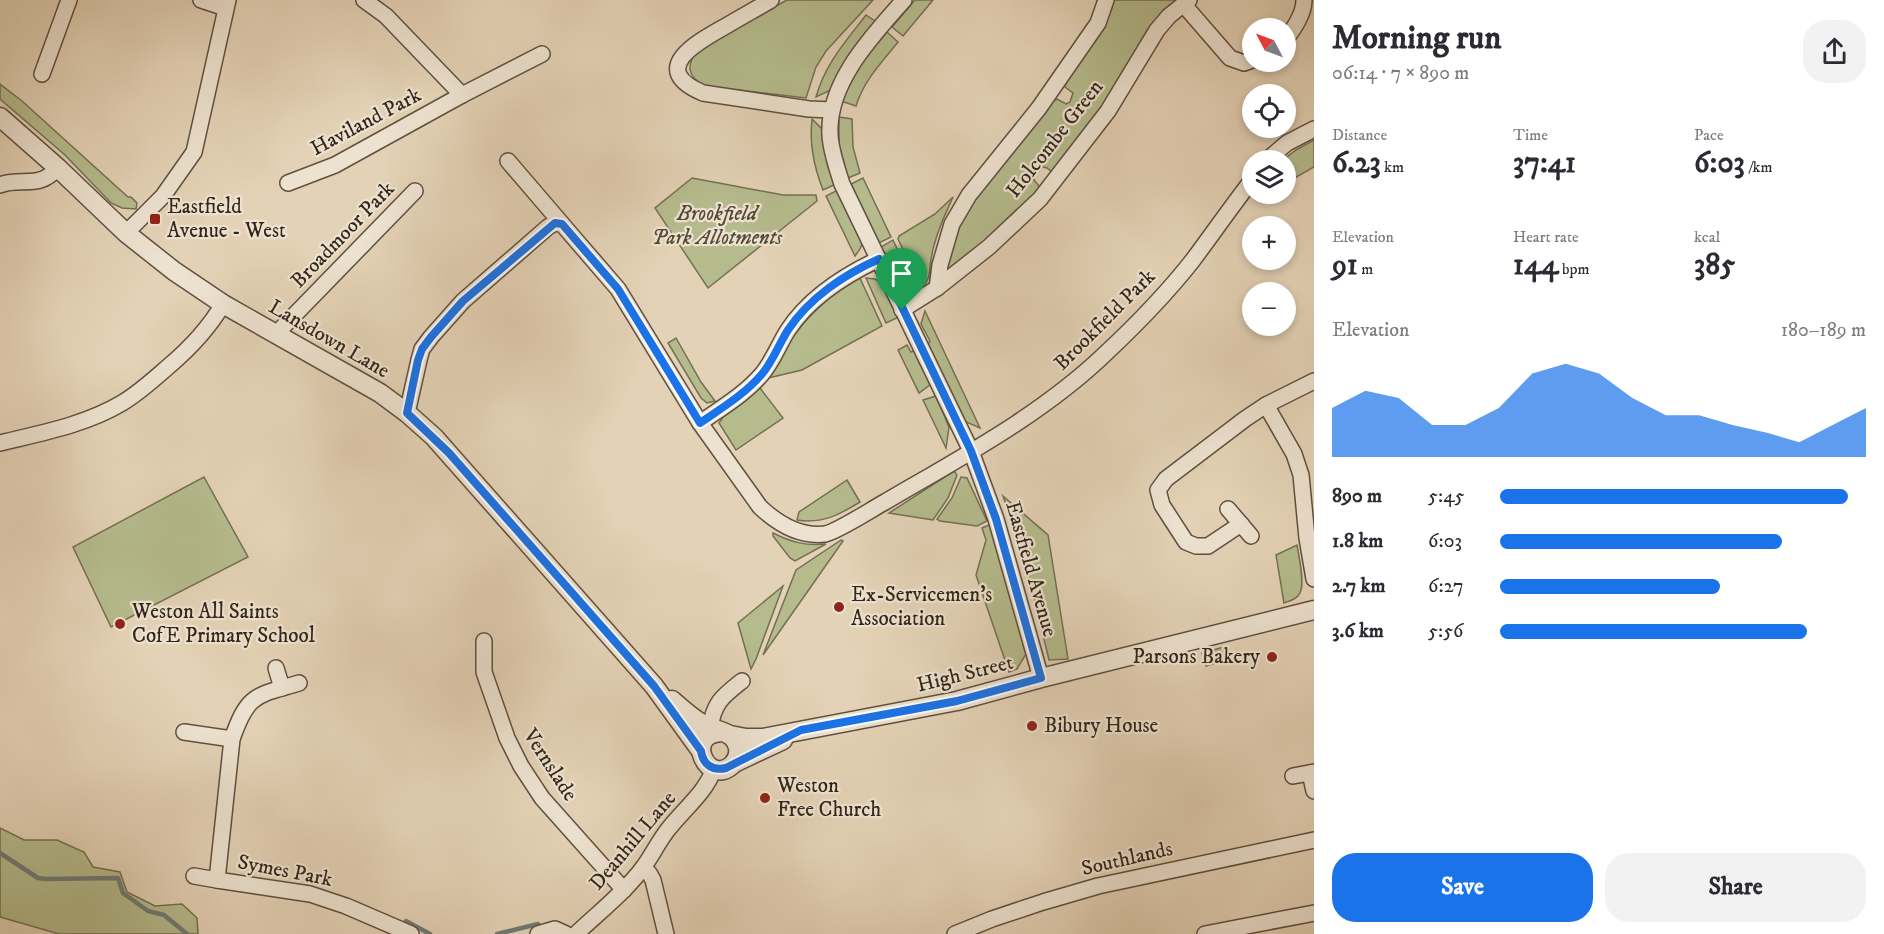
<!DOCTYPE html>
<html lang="en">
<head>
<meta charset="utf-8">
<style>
  :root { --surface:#fff; --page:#f2f2f3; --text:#2b2b33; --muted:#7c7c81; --accent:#1a73e8 }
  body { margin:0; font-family:"IM FELL DW Pica",serif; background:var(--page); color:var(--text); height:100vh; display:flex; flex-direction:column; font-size:22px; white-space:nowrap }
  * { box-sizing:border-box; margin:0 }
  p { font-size:20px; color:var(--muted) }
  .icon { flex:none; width:33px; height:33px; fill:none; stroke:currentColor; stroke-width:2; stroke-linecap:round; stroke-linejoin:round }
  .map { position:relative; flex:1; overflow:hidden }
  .panel { display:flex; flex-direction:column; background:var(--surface); width:570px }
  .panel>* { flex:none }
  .needle { width:39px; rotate:311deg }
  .fabs { position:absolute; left:1242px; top:18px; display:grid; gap:12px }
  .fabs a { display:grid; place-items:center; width:54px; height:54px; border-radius:50%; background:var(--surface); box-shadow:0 3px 9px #0003; font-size:30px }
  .pin { position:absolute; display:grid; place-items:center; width:51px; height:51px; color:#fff; margin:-62px -26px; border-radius:50% 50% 50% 0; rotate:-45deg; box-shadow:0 0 6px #0007 }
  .pin .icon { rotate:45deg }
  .round { display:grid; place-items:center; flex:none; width:63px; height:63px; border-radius:24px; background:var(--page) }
  .summary { display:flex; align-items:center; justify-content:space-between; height:102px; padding:0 18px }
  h1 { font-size:33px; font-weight:800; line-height:45px }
  .stats { display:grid; grid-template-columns:repeat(3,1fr); gap:9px; height:102px; padding:6px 18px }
  .stats div { display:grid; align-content:center }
  .stats b { font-size:30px; font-weight:800 }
  .stats small { font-size:16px; font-weight:400 }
  .stats p { font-size:16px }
  .chart { height:168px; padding:12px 18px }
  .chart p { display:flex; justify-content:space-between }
  .chart svg { width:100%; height:108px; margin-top:6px; fill:var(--accent); opacity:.7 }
  .primary-button { display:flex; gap:12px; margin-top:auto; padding:12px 18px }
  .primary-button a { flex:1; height:69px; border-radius:24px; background:var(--accent); color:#fff; font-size:24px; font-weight:800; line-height:69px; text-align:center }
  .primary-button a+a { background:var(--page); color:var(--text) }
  ul { padding:0 18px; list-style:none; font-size:20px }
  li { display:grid; grid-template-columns:96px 72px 1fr; align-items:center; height:45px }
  li i { height:15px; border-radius:8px; background:var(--accent) }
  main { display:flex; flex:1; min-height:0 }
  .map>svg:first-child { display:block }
  .green { fill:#b5bb8d; stroke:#747053; stroke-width:1.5 }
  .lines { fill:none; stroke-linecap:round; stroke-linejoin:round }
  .stream { stroke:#707b78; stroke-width:4.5 }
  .minor-casing { stroke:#5f5040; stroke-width:18 }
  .tertiary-casing { stroke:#5f5040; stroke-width:21 }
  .minor { stroke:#ede2d0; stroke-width:15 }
  .tertiary { stroke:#ede2d0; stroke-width:18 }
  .route-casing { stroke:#fff; stroke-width:12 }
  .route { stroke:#1a73e8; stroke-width:8 }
  .poi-dot { fill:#8f2418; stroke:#ede2d0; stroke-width:2 }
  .labels { text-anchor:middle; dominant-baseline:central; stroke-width:4.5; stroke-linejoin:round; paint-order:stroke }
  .street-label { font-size:21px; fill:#332519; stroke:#ede2d0 }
  .poi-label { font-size:21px; fill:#332519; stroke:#ede2d0; text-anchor:start }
  .park-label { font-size:21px; font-style:italic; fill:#544a36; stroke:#ede2d0 }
</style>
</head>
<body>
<main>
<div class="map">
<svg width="1314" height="934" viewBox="0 0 1314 934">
  <rect width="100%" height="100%" fill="#e4d2b6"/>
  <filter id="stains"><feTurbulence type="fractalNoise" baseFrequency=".00333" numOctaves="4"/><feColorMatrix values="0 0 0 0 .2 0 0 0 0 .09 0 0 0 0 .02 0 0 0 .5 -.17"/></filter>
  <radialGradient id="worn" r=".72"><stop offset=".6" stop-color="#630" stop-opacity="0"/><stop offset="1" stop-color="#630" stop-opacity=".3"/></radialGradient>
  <g class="green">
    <path d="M787,0H873L826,51L816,67L806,98L705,86C686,76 687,65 697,49Z"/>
    <polygon points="915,0 933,0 903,36 892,27"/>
    <polygon points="1112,0 1181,0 1108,102 1053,173 1047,168 1043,167 1035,175 1034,180 1040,187 1041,192 951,272 946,271 954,236 965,211 988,178 1013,153 1053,101 1057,99 1066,104 1070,102 1073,93 1065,87 1066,83"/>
    <path d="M866,15L878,23L831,90L816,97C825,64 846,41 866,15Z"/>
    <path d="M887,32L898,42C882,62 864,80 856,106L841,101L851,78L859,65Z"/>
    <polygon points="0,84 22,101 128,197 131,197 137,203 136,209 122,208 111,203 65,155 0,99"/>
    <polygon points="839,117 852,119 853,147 860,173 848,178 839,145"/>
    <path d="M812,119L824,131L836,184L823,190C814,167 809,144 812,119Z"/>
    <polygon points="1314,140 1314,167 1286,183 1286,160 1283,160 1296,150"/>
    <polygon points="692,178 783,195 816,195 817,201 708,288 655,208"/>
    <polygon points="863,178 891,237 879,243 851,184"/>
    <polygon points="838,190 864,240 860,249 855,256 826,196"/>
    <path d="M953,197C944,217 934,238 931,260C929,270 931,279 923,286H920L898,239L899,236L935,214Z"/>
    <polygon points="893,240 916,289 898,283 881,247"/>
    <path d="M859,276L882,326L802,370L764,379C776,363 786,345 799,329C815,308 837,291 859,276Z"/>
    <polygon points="866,278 875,279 880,282 882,282 899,317 886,323"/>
    <polygon points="925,311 980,428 964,421 927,346 930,341 921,324"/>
    <polygon points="676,338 701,382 715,401 707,403 701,398 668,343"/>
    <polygon points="907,345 911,352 915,350 931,384 919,393 898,350"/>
    <polygon points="760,388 783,418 736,450 719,423 723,417"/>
    <polygon points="936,396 949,427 946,448 923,400"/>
    <polygon points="954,471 957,475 948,498 933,520 889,513"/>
    <polygon points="204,477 248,557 111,627 73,547"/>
    <polygon points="961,477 967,478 987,521 977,526 940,521 937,519 952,498"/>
    <path d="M847,480L860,502C839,515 822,524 797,520L799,512Z"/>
    <polygon points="1003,496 1048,535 1068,659 1049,660 1024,556"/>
    <polygon points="989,525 995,540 1026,654 1017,669 1009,672 976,575 986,540 982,528"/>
    <path d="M773,533C791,542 805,546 826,544L795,561L790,558L773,536Z"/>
    <polygon points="841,540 843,541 763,655 796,570"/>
    <path d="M1297,545C1299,557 1305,583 1300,593C1297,599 1290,601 1284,603L1276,555Z"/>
    <polygon points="783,586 756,659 751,669 738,623"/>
    <polygon points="1224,647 1226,660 1206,666 1202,653"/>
    <polygon points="0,828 24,840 57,840 84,852 93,867 120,872 127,892 155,906 182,904 197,918 198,934 59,934 0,917"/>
  </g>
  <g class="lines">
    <g class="stream">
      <polyline points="0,853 38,878 46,879 118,878 123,893 148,911 164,915 187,934"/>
      <polyline points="403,926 406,921 430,934"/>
      <polyline points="497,934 538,924"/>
    </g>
    <defs>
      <g id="minor">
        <polyline points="201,0 225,8"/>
        <polyline points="364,0 386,16 462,95"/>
        <path d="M771,0C756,9 741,17 726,26C699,41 646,69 703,93L809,109L832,110"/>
        <path d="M904,0C872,36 827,83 830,135C831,152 837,168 842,184L971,451L996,519L1041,678"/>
        <polyline points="1184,5 1230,58 1244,63 1252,60"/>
        <path d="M1286,39C1294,28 1304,14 1304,0"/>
        <polyline points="42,74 69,0"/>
        <polyline points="1267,160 1287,143 1314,129"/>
        <polyline points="508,161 562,224"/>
        <polyline points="288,183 335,165 462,95 542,54"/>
        <path d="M0,185C16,178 33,186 47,177C51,175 55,171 58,168"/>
        <polyline points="126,233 163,196 194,152 228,0"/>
        <polyline points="937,288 940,265 952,224 969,195 1039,108 1098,23 1106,0"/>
        <polyline points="902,310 937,288 989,247 1040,199 1108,111 1157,30 1169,16 1189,0"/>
        <polyline points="276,334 415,191"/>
        <polyline points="1266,405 1294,454 1301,475 1307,538 1314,579"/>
        <path d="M407,413L419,360L422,349L431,337L463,301L548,227L555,223L562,224L618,289L700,423L760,507C777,523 800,537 825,534C837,532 872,509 885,502C960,458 1043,414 1106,353C1137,324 1167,293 1193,260C1213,233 1232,206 1252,180"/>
        <path d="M700,423C721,408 745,394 762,374C773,361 779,344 788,330C809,298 845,275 879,259"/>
        <path d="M0,443C41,433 85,425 122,403C139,393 154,379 169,366C189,349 209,328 223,304"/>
        <polyline points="1228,509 1251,536"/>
        <polyline points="1241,524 1208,546 1196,546 1186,542 1162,505 1158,490 1166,479 1245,419 1266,405 1314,381"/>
        <polyline points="484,641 484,672 507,738 521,766 542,798 624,890"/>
        <polyline points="276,668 282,688"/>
        <path d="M299,683C256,696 248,693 232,739L217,880L310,894L346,906L411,934"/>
        <path d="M710,728C714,702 723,696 742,681"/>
        <polyline points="184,732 232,739"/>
        <polyline points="1310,773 1314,791"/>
        <polyline points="1293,776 1314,772"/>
        <polyline points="642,869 649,873 653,880 666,934"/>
        <polyline points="194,876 217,880"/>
        <polyline points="538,934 555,929 566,934"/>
        <path d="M576,934C598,913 623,894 642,869C652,856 659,840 670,827C686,807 705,793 714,769"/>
        <polyline points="955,934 992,919 1043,902 1098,886 1314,840"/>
        <polyline points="1205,934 1314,913"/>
      </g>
      <g id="tertiary">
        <polyline points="0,117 58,168 126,233 174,271 223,304 380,393 407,413 434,437 654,686 701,751"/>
        <path d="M672,700C681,708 691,717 701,723C710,729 723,730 731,736C735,739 737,743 738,748C739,754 737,760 732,765C708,787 682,734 722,732"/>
        <polyline points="730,735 746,738 763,738 957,701 1041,678 1314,610"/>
        <polyline points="734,763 783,740"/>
      </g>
    </defs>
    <use href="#minor" class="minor-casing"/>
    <use href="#tertiary" class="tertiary-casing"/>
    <use href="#minor" class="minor"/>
    <use href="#tertiary" class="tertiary"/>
  </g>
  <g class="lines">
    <defs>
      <path id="route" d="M555,223L562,224L618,289L700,423C722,408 745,394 762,374C773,361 779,344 788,330C809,298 845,274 879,259L971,451L996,519L1041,678L957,701L801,730L726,768C713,771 703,765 701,751L654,686L449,453L407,413L418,360L422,349L431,337L463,301Z"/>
    </defs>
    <use href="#route" class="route-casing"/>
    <use href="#route" class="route"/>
  </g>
  <g class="poi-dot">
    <rect x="149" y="213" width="12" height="12" rx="3"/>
    <circle cx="839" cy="607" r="6"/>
    <circle cx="120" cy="624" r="6"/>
    <circle cx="1272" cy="657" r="6"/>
    <circle cx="1032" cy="726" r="6"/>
    <circle cx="765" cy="798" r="6"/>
  </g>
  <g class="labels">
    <g class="street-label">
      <text transform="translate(366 122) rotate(-28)">Haviland Park</text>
      <text transform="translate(1055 139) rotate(-52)">Holcombe Green</text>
      <text transform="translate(343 235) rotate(-46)">Broadmoor Park</text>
      <text transform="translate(1105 320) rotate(-45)">Brookfield Park</text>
      <text transform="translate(329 339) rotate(30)">Lansdown Lane</text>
      <text transform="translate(1031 569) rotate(74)">Eastfield Avenue</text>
      <text transform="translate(965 674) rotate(-14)">High Street</text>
      <text transform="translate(550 765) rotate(57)">Vernslade</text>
      <text transform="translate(633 841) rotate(-50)">Deanhill Lane</text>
      <text transform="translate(1127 859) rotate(-13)">Southlands</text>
      <text transform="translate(285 871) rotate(11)">Symes Park</text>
    </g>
    <g class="poi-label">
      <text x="167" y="207">Eastfield<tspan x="167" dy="24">Avenue - West</tspan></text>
      <text x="851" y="595">Ex-Servicemen's<tspan x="851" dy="24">Association</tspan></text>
      <text x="132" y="612">Weston All Saints<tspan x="132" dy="24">CofE Primary School</tspan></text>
      <text x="1260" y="657" text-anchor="end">Parsons Bakery</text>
      <text x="1044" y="726">Bibury House</text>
      <text x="777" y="786">Weston<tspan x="777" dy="24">Free Church</tspan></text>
    </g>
    <g class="park-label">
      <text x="717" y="214">Brookfield<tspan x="717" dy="24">Park Allotments</tspan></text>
    </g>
  </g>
  <rect width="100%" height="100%" filter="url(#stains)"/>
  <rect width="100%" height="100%" fill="url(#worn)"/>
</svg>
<div class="fabs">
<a><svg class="needle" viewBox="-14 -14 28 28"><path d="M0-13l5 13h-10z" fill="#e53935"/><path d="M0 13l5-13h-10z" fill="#7c7c81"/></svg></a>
<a><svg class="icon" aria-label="locate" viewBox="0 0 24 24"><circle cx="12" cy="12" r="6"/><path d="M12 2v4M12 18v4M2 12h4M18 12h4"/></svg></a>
<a><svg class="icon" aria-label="layers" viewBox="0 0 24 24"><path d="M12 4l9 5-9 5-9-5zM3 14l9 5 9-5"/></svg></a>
<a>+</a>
<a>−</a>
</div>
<div class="pin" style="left:902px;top:310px;background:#1e9e55"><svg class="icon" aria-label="arrive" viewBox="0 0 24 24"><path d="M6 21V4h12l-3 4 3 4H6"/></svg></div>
</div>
<section class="panel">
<div class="summary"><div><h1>Morning run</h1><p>06:14 · 7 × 890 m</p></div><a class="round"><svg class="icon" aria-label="share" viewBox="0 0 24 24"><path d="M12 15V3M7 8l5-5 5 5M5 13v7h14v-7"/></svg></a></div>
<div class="stats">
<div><p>Distance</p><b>6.23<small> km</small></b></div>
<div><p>Time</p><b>37:41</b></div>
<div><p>Pace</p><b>6:03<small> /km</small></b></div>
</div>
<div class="stats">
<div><p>Elevation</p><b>91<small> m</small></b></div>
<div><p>Heart rate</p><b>144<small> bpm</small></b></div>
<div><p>kcal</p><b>385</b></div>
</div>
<div class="chart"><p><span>Elevation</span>180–189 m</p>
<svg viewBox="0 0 160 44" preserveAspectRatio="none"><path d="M0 44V24L10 17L20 20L30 31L40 31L50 24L60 10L70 6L80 10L90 20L100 27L110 27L120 31L130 34L140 38L150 31L160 24V44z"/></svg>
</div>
<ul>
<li><b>890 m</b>5:45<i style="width:95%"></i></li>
<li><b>1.8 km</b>6:03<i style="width:77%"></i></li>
<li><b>2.7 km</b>6:27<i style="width:60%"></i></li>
<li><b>3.6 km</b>5:56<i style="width:84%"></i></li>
</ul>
<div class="primary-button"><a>Save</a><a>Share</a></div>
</section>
</main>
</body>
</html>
